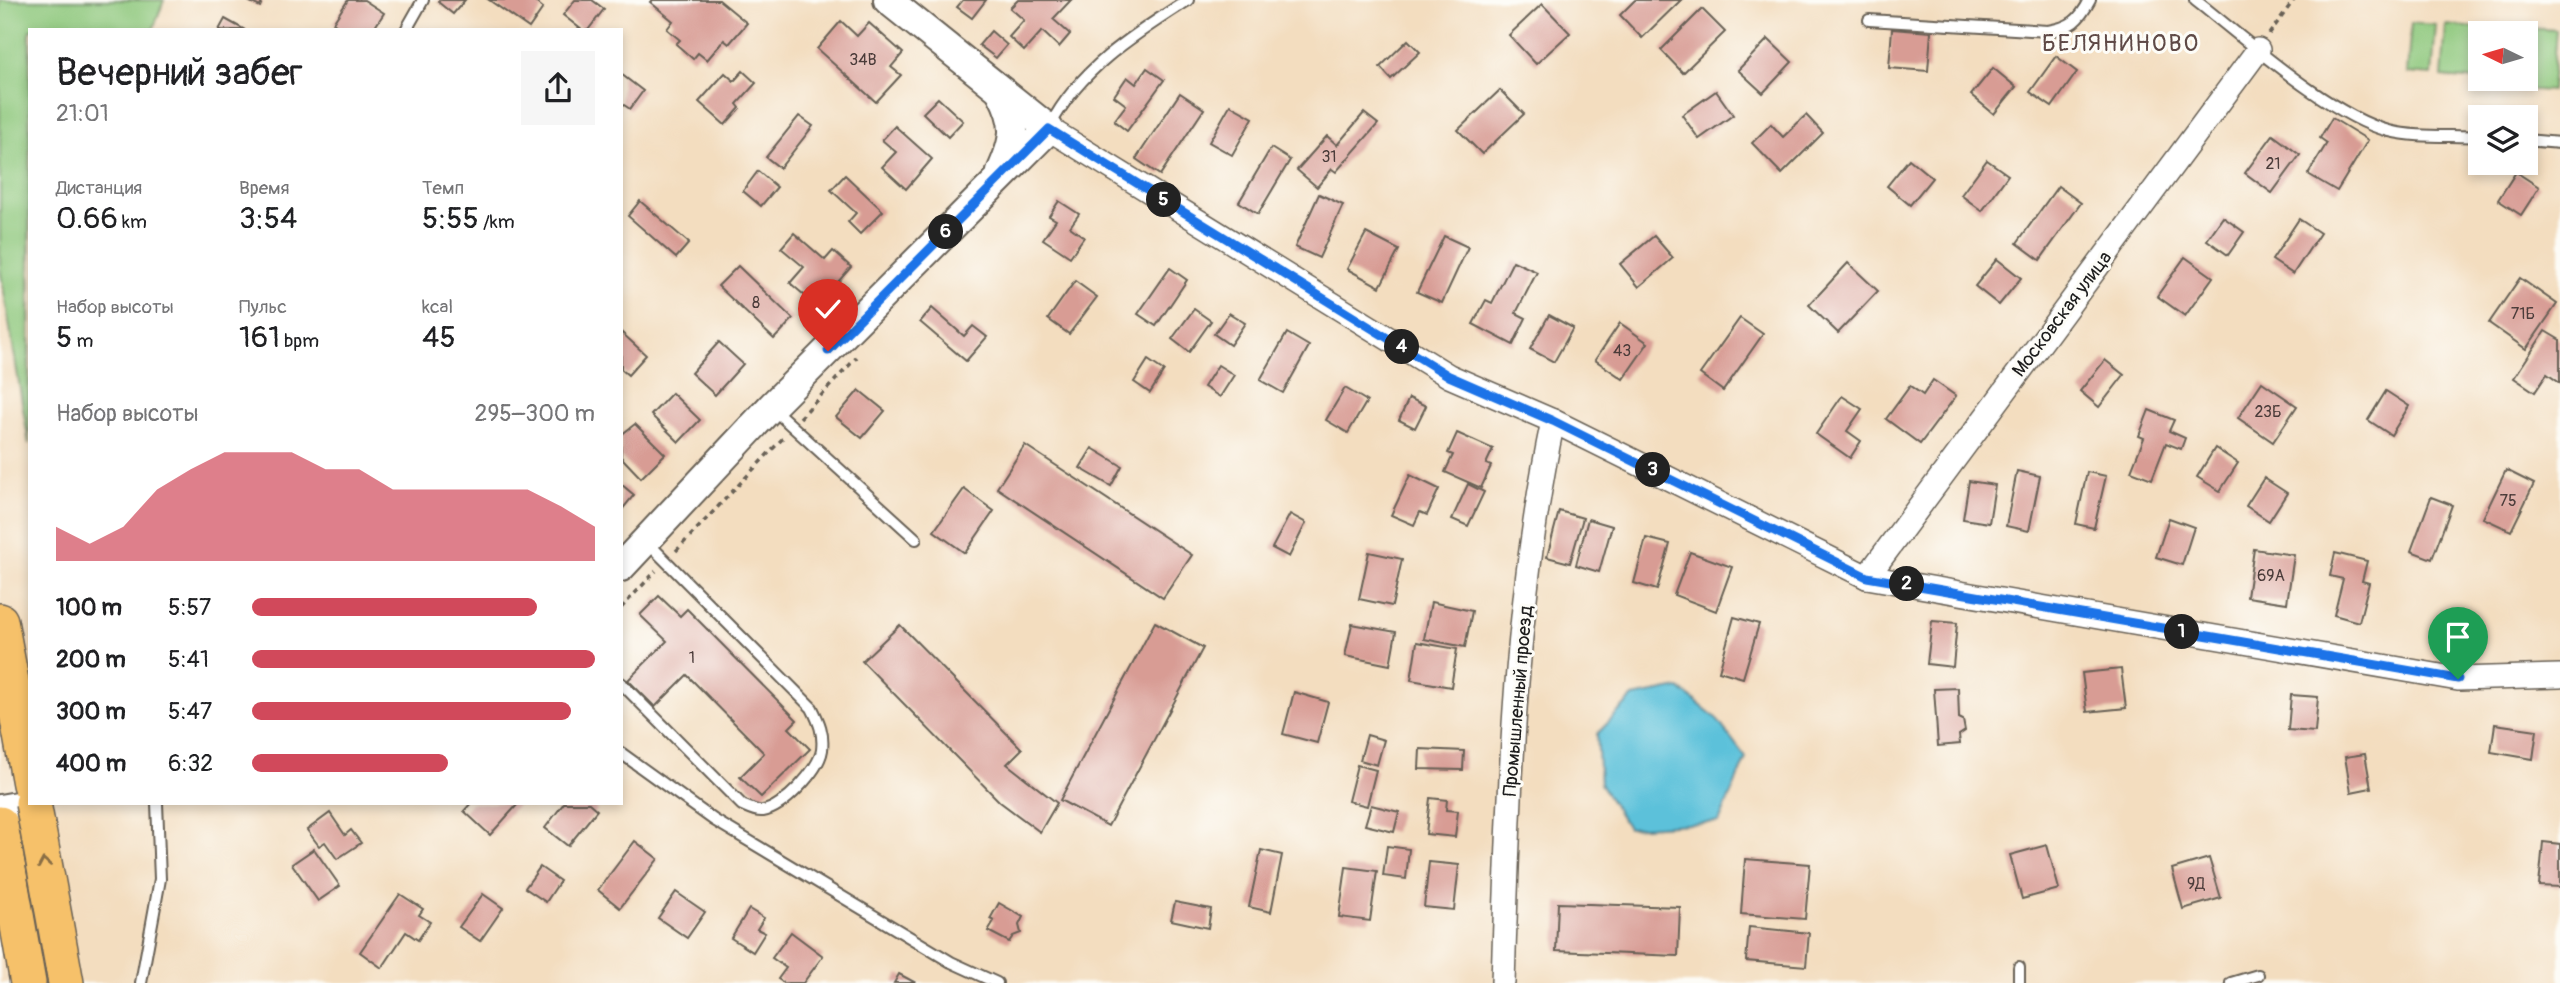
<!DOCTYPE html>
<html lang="ru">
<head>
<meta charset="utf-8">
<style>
  :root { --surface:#fff; --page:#f6f6f6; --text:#202124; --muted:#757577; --accent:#d1495b }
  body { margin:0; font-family:Pangolin,sans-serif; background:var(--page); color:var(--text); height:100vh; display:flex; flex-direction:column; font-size:26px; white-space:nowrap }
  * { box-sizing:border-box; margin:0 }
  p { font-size:23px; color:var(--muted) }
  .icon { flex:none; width:38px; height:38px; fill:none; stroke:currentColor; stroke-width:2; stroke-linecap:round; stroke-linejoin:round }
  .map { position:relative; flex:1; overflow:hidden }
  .side { position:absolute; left:28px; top:28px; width:595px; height:777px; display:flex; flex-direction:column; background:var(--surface); border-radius:0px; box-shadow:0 4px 10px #0003 }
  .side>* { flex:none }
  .needle { width:46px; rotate:275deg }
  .tools { position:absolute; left:2468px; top:21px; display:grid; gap:14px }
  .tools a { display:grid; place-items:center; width:70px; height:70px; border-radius:0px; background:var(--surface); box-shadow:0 4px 10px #0003; font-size:35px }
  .pin { position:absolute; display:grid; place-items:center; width:60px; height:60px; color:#fff; margin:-72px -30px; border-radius:50% 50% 50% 0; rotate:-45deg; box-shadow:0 0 7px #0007 }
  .pin .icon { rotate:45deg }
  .km { position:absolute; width:35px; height:35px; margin:-18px; border-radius:50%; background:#222; color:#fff; font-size:19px; line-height:35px; text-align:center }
  .round { display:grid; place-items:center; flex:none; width:74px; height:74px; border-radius:0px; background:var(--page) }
  .head { display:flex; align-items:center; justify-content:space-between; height:119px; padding:0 28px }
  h1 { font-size:38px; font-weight:600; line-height:52px }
  .metrics { display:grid; grid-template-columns:repeat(3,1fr); gap:10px; height:119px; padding:7px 28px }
  .metrics div { display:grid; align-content:center }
  .metrics b { font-size:30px; font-weight:600 }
  .metrics small { font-size:19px; font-weight:400 }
  .metrics p { font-size:19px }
  .chart { height:196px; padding:14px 28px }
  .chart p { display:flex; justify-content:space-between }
  .chart svg { width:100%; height:126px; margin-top:7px; fill:var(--accent); opacity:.7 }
  ul { padding:0 28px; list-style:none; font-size:23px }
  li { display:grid; grid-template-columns:112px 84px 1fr; align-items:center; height:52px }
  li i { height:18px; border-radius:9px; background:var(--accent) }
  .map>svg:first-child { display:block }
  .green { fill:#8dc77c; stroke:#54724c; stroke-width:2 }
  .water { fill:#5cc1da; stroke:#3c6e7b; stroke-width:2 }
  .building { fill:#d89c94 }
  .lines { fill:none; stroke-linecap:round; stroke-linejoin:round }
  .service-casing { stroke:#676055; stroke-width:14 }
  .minor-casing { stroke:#676055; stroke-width:26 }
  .tertiary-casing { stroke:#676055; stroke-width:32 }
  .primary-casing { stroke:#676055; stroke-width:38 }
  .path { stroke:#676055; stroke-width:3.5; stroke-dasharray:5 5; stroke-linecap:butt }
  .service { stroke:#fff; stroke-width:10 }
  .minor { stroke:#fff; stroke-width:23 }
  .tertiary { stroke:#fff; stroke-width:28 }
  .primary { stroke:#f6c16b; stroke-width:35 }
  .primary-bridge-casing { stroke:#676055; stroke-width:38; stroke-linecap:butt }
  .primary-bridge { stroke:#f6c16b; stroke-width:35 }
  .oneway { stroke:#896e44 }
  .route-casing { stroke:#fff; stroke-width:14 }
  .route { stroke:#1a73e8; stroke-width:9 }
  .labels { text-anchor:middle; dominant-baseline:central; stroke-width:6; stroke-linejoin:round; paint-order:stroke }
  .number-label { font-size:16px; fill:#4b3c3a }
  .street-label { font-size:19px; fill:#1c1c1c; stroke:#fdfcf7 }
  .quarter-label { font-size:23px; letter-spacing:2px; fill:#5e4946; stroke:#fdfcf7 }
</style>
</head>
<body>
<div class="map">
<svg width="2560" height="983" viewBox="0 0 2560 983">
  <rect width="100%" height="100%" fill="#fdfcf7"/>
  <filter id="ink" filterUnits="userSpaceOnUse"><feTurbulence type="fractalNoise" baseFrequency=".0143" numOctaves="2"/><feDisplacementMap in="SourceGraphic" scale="14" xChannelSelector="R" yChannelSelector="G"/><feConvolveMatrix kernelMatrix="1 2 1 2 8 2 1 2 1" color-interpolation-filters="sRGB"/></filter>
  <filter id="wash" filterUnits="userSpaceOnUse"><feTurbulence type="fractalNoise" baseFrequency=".00686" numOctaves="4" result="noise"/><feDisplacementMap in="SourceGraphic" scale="28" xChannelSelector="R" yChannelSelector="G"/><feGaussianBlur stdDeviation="1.57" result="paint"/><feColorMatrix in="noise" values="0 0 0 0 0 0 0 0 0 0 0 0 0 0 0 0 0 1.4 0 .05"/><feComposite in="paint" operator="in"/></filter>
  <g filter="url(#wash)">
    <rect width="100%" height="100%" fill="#f3ddbf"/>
    <g class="green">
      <polygon points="0,0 164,0 153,30 30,30 29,444 0,268"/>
      <polygon points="2411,23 2436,25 2432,75 2407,73"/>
      <polygon points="2446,25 2520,32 2480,33 2480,79 2516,79 2516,83 2442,77"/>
      <polygon points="2526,28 2556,30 2551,91 2521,89 2522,79 2525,79"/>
    </g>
    <polygon class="water" points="1679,688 1715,717 1746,758 1719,822 1628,828 1600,784 1597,734 1633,697"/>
    <g id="blocks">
      <g class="building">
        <polygon points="246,0 263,0 260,7"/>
        <polygon points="348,0 364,0 384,13 373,30 343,30 333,23"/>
        <polygon points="440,0 465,0 453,14 438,2"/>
        <polygon points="489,0 533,0 543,8 529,28"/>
        <polygon points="575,0 592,0 604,9 588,30 582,30 563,15"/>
        <polygon points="652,0 719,0 747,23 729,44 724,40 707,60 698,53 693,59 676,44 680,40 667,29 673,21 650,2"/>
        <polygon points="963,0 986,0 972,18 957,7"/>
        <polygon points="1018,0 1071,0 1053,19 1070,34 1059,47 1042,31 1024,51 1009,37 1024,20 1010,8"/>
        <polygon points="1635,0 1681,0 1642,38 1620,15"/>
        <polygon points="1542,4 1570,33 1536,64 1509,35"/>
        <polygon points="1702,9 1725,32 1683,73 1661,50"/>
        <polygon points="225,19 245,30 219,30"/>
        <polygon points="841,21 857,36 869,23 903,53 891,67 901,75 876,102 817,49"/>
        <polygon points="1892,29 1931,32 1928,71 1889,68"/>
        <polygon points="991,31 1007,45 996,58 979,45"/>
        <polygon points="1768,39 1792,62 1763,93 1738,70"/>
        <polygon points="1408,40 1420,52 1391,79 1380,67"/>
        <polygon points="2056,56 2077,72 2052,107 2030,92"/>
        <polygon points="1147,68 1164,80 1127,131 1114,121 1126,105 1114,96 1127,77 1136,84"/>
        <polygon points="1993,68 2016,87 1994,114 1971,95"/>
        <polygon points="743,71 756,83 737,104 740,108 725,125 699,102 725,73 734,81"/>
        <polygon points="621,74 643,91 630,109 621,103"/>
        <polygon points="1500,90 1524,114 1482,154 1458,130"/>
        <polygon points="1716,91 1733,115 1699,139 1682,115"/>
        <polygon points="1180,93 1204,109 1160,175 1136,159"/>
        <polygon points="938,98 963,121 948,137 923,113"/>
        <polygon points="1230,105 1253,118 1232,155 1209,142"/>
        <polygon points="1364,113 1378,124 1336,172 1332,169 1317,187 1297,170 1327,136 1337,145"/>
        <polygon points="1806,115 1823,133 1782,174 1752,143 1771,124 1783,137"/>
        <polygon points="799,116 813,126 780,168 766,157"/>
        <polygon points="2332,118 2368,140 2337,191 2308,174 2327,143 2320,138"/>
        <polygon points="895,126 932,159 906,189 882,167 896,152 882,140"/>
        <polygon points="2273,135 2300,155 2272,193 2245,173"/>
        <polygon points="1271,148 1290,160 1258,214 1239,202"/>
        <polygon points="1909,159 1932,178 1910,205 1887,186"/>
        <polygon points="1987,160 2008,175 1982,211 1961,195"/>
        <polygon points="758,171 777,187 761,206 743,191"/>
        <polygon points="2516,172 2539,187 2521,215 2498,200"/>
        <polygon points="845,175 883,211 860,234 848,222 856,213 831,190"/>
        <polygon points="2058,186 2081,203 2040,260 2017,243"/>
        <polygon points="1319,194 1343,205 1319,258 1295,247"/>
        <polygon points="640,201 689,243 676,258 628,216"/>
        <polygon points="1059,201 1079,214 1070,227 1084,237 1070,257 1043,239 1056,220 1049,216"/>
        <polygon points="2223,217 2244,232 2228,255 2207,240"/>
        <polygon points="2299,219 2320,233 2293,274 2272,260"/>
        <polygon points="794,233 825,260 833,251 851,267 817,306 790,283 804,267 781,248"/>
        <polygon points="1366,233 1399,250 1380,287 1347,269"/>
        <polygon points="1444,236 1468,247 1442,303 1417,292"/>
        <polygon points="1654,236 1673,258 1639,287 1620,264"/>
        <polygon points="2185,257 2213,277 2185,316 2157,296"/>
        <polygon points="1997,259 2021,278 1999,305 1975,286"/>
        <polygon points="1513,261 1537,272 1516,313 1526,318 1513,345 1473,324 1486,300 1492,303"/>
        <polygon points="1848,263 1878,291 1838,333 1809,305"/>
        <polygon points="738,266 793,319 774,339 718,286"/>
        <polygon points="1170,268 1187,280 1156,326 1138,314"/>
        <polygon points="2520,278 2557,304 2526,349 2489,323"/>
        <polygon points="1075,281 1097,297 1069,334 1048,319"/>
        <polygon points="932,308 964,336 973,326 987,337 966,361 920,322"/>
        <polygon points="1194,309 1211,321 1189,352 1172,339"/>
        <polygon points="1229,313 1245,323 1230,345 1214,334"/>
        <polygon points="1549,315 1573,328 1554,362 1530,349"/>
        <polygon points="1740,318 1763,334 1723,391 1700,374"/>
        <polygon points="1620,323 1648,343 1623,379 1595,360"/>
        <polygon points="2545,331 2560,340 2560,383 2547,374 2535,392 2514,378"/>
        <polygon points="621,332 646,355 628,375 621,369"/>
        <polygon points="1287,333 1309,346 1283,393 1260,380"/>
        <polygon points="719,342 743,364 715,395 691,373"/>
        <polygon points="1148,360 1164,371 1150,393 1134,382"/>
        <polygon points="2105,360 2124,375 2099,407 2080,391"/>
        <polygon points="1218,365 1234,375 1220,397 1204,387"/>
        <polygon points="1933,380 1956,396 1920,444 1886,419 1910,386 1923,395"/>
        <polygon points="2262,382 2297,406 2273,442 2238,418"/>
        <polygon points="1345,388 1367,401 1348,433 1326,420"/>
        <polygon points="859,390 885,411 862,438 836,417"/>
        <polygon points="2386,391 2409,406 2391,435 2368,420"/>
        <polygon points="672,393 700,420 679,442 651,415"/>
        <polygon points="1842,396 1862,409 1847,431 1861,441 1850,458 1816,434"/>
        <polygon points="1409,398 1426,406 1415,428 1399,420"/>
        <polygon points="2149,410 2174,420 2169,431 2185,438 2181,449 2166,443 2152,479 2131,471 2144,438 2139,436"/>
        <polygon points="635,424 665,454 641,478 621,457 621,435"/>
        <polygon points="1457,433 1493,449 1486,464 1491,466 1481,488 1445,472 1453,455 1448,453"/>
        <polygon points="1025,445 1192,555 1163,598 997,488"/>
        <polygon points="1092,448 1122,466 1111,486 1080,468"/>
        <polygon points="2215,448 2238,463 2220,491 2197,477"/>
        <polygon points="2506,470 2534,484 2511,531 2483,518"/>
        <polygon points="2017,471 2040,476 2029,531 2006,526"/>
        <polygon points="2087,472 2106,476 2094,528 2076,524"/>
        <polygon points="1410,475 1439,489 1427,515 1420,512 1414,525 1391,515"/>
        <polygon points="2264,478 2287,493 2269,521 2246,506"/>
        <polygon points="1969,481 1995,485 1989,523 1963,519"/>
        <polygon points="621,484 634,495 621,511"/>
        <polygon points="1468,484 1484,492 1468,526 1452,519"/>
        <polygon points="964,489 994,511 965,553 934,531"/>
        <polygon points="2431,497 2452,505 2432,559 2411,551"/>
        <polygon points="1559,511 1583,518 1570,563 1547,557"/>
        <polygon points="1290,514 1306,523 1289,557 1272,548"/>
        <polygon points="2169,518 2194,527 2182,565 2156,557"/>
        <polygon points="1588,519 1612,526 1599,572 1576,565"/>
        <polygon points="1646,538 1670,544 1657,590 1634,583"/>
        <polygon points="2254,549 2294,555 2287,603 2247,597"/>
        <polygon points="1369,552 1402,559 1392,606 1359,599"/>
        <polygon points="1690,552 1732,567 1716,611 1674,595"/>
        <polygon points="2335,553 2367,561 2362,581 2369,583 2359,622 2334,615 2343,579 2330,576"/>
        <polygon points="659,596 680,616 687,609 797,720 789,728 810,749 761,797 740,777 764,753 687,675 655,707 628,680 667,641 640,615"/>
        <polygon points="1431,602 1472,611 1465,647 1424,639"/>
        <polygon points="1734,617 1759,624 1743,678 1719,671"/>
        <polygon points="1932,621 1957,623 1953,667 1927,664"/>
        <polygon points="1155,622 1203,648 1108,826 1060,800"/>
        <polygon points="1352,624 1396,632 1390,665 1345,656"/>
        <polygon points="900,625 1022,749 1007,764 1057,803 1040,832 1000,802 862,661"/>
        <polygon points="1417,642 1457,649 1451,687 1411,680"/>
        <polygon points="2121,669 2126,708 2087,712 2082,673"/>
        <polygon points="1958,688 1959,718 1963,720 1965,731 1959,735 1960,744 1938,746 1934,689"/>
        <polygon points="1294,692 1328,702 1317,743 1283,734"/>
        <polygon points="2291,695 2318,697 2315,732 2288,730"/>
        <polygon points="2495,724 2537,730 2533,759 2491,752"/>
        <polygon points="1367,735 1384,740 1377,765 1360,760"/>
        <polygon points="1420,749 1464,751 1463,770 1419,769"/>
        <polygon points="2365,754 2371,788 2351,792 2345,757"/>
        <polygon points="1357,765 1376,770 1367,806 1348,801"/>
        <polygon points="1430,798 1447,800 1446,810 1458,811 1455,837 1426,834"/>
        <polygon points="471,803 516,803 518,804 490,835 464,811"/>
        <polygon points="564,803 589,803 597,810 568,846 545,828"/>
        <polygon points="1371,805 1399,812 1394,832 1365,825"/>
        <polygon points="330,813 345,835 351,830 361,843 337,859 325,842 319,846 307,830"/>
        <polygon points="635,841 658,859 620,908 598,890"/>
        <polygon points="2543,842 2560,844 2560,887 2539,886"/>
        <polygon points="2047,845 2059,889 2022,899 2010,855"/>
        <polygon points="1387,846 1409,849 1406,879 1383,876"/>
        <polygon points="314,849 340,886 318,901 292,864"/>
        <polygon points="1261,850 1282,855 1271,912 1249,907"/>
        <polygon points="2209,858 2221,898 2183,909 2172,869"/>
        <polygon points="1745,859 1810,864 1805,919 1741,914"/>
        <polygon points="1429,862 1459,865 1454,910 1424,907"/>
        <polygon points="540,867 560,881 546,902 525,888"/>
        <polygon points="1346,867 1377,871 1370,921 1339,917"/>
        <polygon points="676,892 705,912 687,938 658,918"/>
        <polygon points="400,894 423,909 419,915 430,922 418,940 406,932 382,968 360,952"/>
        <polygon points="483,894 503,908 480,941 459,927"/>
        <polygon points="1175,902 1211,909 1208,928 1171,920"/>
        <polygon points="999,903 1023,917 1019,925 1021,933 1013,936 1009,942 988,931 994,921 990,919"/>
        <polygon points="1558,903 1680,907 1678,956 1556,951"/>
        <polygon points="749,909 764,918 757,929 765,933 753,952 731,938"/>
        <polygon points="1749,927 1809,933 1806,966 1746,961"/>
        <polygon points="791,932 823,956 803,983 784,983 778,979 786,968 772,958"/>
        <polygon points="899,974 916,983 894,983"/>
      </g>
    </g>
  </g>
  <g filter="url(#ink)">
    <use href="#blocks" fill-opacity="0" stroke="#676055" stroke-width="2"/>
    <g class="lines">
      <defs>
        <g id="service">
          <path d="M2195,0C2245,39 2330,116 2389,131C2417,138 2451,135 2480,137"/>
          <path d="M1869,20L2048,31C2071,27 2079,21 2090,0"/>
          <polyline points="406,30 423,0"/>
          <path d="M1050,126C1080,68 1135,34 1188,0"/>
          <polyline points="2525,140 2560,143"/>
          <polyline points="771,407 916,539"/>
          <path d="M621,683L742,805C749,808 756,812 763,811C783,808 819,770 822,750C824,733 819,722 812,708L646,541"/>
          <polyline points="621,753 714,820 951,962 997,983"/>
          <polyline points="2019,967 2019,983"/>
          <polyline points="141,983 160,879 157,803"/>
          <polyline points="2231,983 2258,975"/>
        </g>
        <g id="minor">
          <polyline points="1049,129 1449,376 1553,421 1867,577 2458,679 2560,676"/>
          <polyline points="1867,577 2258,50"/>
          <path d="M1503,983C1509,795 1514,605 1553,421"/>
        </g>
        <g id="tertiary">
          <path d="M1001,92C1018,124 1016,139 1001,172"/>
          <polyline points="621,567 771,407 1049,129 888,0"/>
          <polyline points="0,809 35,803"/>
        </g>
        <g id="primary">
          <polyline points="0,621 30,784"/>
          <polyline points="0,824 28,983"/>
          <polyline points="55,922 66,983"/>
        </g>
      </defs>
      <use href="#service" class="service-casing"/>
      <use href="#minor" class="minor-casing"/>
      <use href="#tertiary" class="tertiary-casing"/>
      <use href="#primary" class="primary-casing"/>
      <g class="path">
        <polyline points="2269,34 2294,0"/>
        <polyline points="800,418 857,357"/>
        <polyline points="676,551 784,437"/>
        <polyline points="621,608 656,571"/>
      </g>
      <use href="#service" class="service"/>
      <use href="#minor" class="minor"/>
      <use href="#tertiary" class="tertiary"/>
      <use href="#primary" class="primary"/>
      <defs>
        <polyline id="primary-bridge" points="33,803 55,922"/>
      </defs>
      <use href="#primary-bridge" class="primary-bridge-casing"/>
      <use href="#primary-bridge" class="primary-bridge"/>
    </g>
    <defs><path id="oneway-chevron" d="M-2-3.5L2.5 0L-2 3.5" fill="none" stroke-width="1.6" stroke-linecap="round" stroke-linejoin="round" transform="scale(1.75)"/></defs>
    <use class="oneway" href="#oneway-chevron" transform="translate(44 863) rotate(-100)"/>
  </g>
  <g class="lines" filter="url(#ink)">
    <defs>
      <polyline id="route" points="828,351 1049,129 1449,376 1553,421 1867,577 2458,679"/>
    </defs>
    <use href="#route" class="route-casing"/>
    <use href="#route" class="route"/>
  </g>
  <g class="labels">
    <g class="number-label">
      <text x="863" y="60">34В</text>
      <text x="1329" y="157">31</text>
      <text x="2273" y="164">21</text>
      <text x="756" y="303">8</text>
      <text x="2523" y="314">71Б</text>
      <text x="1622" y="351">43</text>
      <text x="2268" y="412">23Б</text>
      <text x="2508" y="501">75</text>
      <text x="2271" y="576">69А</text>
      <text x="692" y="658">1</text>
      <text x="2196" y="884">9Д</text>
    </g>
    <g class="street-label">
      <text transform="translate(2062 314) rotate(-53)">Московская улица</text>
      <text transform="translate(1518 701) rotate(-85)">Промышленный проезд</text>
    </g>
    <g class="quarter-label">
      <text x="2121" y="43">БЕЛЯНИНОВО</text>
    </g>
  </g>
</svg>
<div class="tools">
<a><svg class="needle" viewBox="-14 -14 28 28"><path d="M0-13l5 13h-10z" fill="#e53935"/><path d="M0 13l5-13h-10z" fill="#757577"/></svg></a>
<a><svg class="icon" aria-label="layers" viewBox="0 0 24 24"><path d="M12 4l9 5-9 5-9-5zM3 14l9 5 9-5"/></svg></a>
</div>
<div class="pin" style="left:2458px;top:679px;background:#1e9e55"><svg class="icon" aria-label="arrive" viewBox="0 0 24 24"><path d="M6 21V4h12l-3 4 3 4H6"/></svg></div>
<div class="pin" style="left:828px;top:351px;background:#d93025"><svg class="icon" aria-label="check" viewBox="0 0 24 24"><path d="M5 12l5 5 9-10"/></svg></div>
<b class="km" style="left:2182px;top:632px">1</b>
<b class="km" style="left:1907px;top:584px">2</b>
<b class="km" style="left:1653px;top:470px">3</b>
<b class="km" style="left:1402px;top:347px">4</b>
<b class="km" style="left:1164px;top:200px">5</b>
<b class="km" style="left:946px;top:232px">6</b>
<section class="side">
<div class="head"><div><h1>Вечерний забег</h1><p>21:01</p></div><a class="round"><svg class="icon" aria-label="share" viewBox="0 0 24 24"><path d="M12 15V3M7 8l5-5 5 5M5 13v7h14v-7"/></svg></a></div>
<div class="metrics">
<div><p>Дистанция</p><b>0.66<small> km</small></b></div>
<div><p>Время</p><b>3:54</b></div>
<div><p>Темп</p><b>5:55<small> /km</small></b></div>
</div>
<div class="metrics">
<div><p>Набор высоты</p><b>5<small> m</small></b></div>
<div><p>Пульс</p><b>161<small> bpm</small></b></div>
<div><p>kcal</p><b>45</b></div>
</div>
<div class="chart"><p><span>Набор высоты</span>295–300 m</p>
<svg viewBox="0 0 160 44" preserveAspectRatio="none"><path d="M0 44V32L10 38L20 32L30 19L40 12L50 6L60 6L70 6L80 12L90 12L100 19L110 19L120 19L130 19L140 19L150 25L160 32V44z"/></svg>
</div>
<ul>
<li><b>100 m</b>5:57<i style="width:83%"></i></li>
<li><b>200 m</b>5:41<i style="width:100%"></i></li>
<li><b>300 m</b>5:47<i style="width:93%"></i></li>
<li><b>400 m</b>6:32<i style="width:57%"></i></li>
</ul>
</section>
</div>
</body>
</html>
